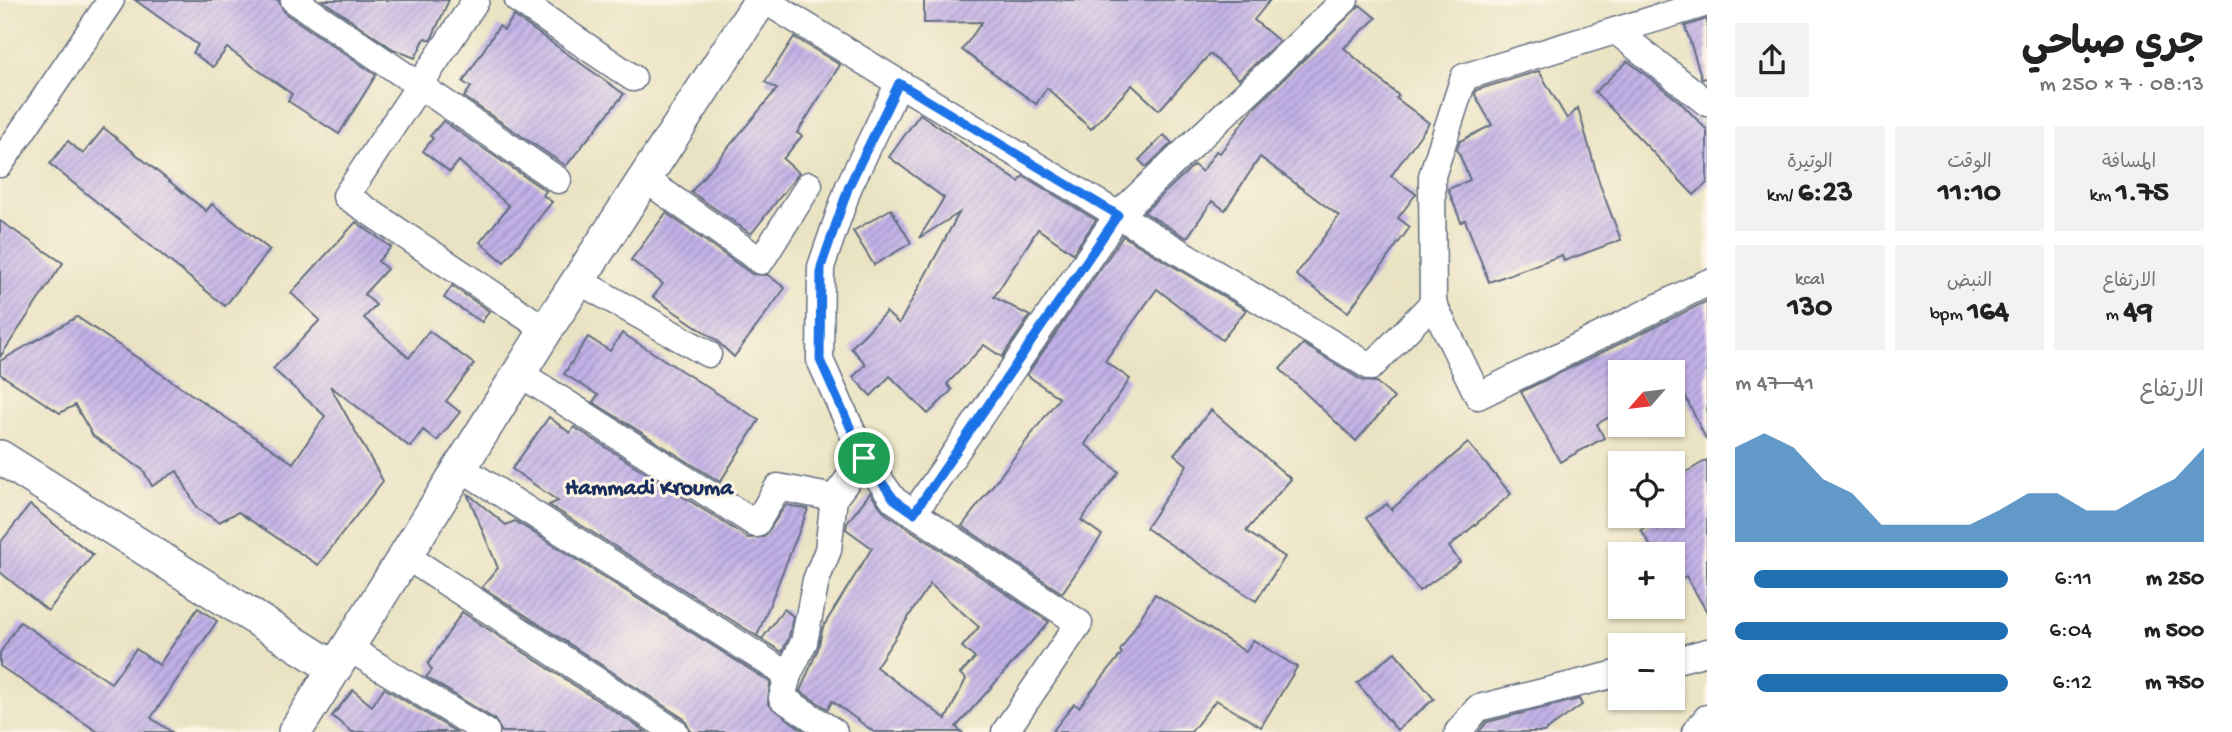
<!DOCTYPE html>
<html lang="ar">
<head>
<meta charset="utf-8">
<style>
  :root { --surface:#fff; --page:#f2f2f2; --text:#222; --muted:#767676; --accent:#1f6fb2 }
  body { margin:0; font-family:"Gochi Hand","Playpen Sans Arabic",sans-serif; background:var(--page); color:var(--text); direction:rtl; height:100vh; display:flex; flex-direction:column; font-size:26px; white-space:nowrap }
  * { box-sizing:border-box; margin:0 }
  p { font-size:23px; color:var(--muted) }
  .icon { flex:none; width:38px; height:38px; fill:none; stroke:currentColor; stroke-width:2; stroke-linecap:round; stroke-linejoin:round }
  .map { position:relative; flex:1; overflow:hidden; direction:ltr }
  .side { display:flex; flex-direction:column; background:var(--surface); width:525px }
  .side>* { flex:none }
  .needle { width:46px; rotate:242deg }
  .buttons { position:absolute; left:1608px; top:360px; display:grid; gap:14px }
  .buttons a { display:grid; place-items:center; width:77px; height:77px; border-radius:0px; background:var(--surface); box-shadow:0 2px 5px #0004; font-size:35px }
  .pin { position:absolute; display:grid; place-items:center; width:60px; height:60px; color:#fff; margin:-30px; border:4px solid #fff; border-radius:50%; box-shadow:0 2px 7px #0007 }
  .round { display:grid; place-items:center; flex:none; width:74px; height:74px; border-radius:0px; background:var(--page) }
  .overview { display:flex; align-items:center; justify-content:space-between; height:119px; padding:0 28px }
  h1 { font-size:38px; font-weight:700; line-height:52px }
  .figures { display:grid; grid-template-columns:repeat(3,1fr); gap:10px; height:119px; padding:7px 28px }
  .figures div { display:grid; align-content:center; border-radius:0px; background:var(--page); text-align:center }
  .figures b { font-size:30px; font-weight:700 }
  .figures small { font-size:19px; font-weight:400 }
  .figures p { font-size:19px }
  .chart { height:196px; padding:14px 28px }
  .chart p { display:flex; justify-content:space-between }
  .chart svg { width:100%; height:126px; margin-top:7px; fill:var(--accent); opacity:.7 }
  ul { padding:0 28px; list-style:none; font-size:23px }
  li { display:grid; grid-template-columns:112px 84px 1fr; align-items:center; height:52px }
  li i { height:18px; border-radius:9px; background:var(--accent) }
  main { display:flex; flex:1; min-height:0 }
  .map>svg:first-child { display:block }
  .building { fill:url(#building-hatch); fill-rule:evenodd }
  .lines { fill:none; stroke-linecap:round; stroke-linejoin:round }
  .minor-casing { stroke:#636e81; stroke-width:29 }
  .tertiary-casing { stroke:#636e81; stroke-width:36 }
  .minor { stroke:#fff; stroke-width:26 }
  .tertiary { stroke:#fff; stroke-width:33 }
  .route-casing { stroke:#fff; stroke-width:14 }
  .route { stroke:#1a73e8; stroke-width:9 }
  .labels { text-anchor:middle; dominant-baseline:central; stroke-width:6; stroke-linejoin:round; paint-order:stroke }
  .quarter-label { font-size:23px; font-weight:bold; fill:#1b2f5e; stroke:#fcf5e5 }
</style>
</head>
<body>
<main>
<section class="side">
<div class="overview"><div><h1>جري صباحي</h1><p>08:13 · 7 × 250 m</p></div><a class="round"><svg class="icon" aria-label="share" viewBox="0 0 24 24"><path d="M12 15V3M7 8l5-5 5 5M5 13v7h14v-7"/></svg></a></div>
<div class="figures">
<div><p>المسافة</p><b>1.75<small> km</small></b></div>
<div><p>الوقت</p><b>11:10</b></div>
<div><p>الوتيرة</p><b>6:23<small> /km</small></b></div>
</div>
<div class="figures">
<div><p>الارتفاع</p><b>49<small> m</small></b></div>
<div><p>النبض</p><b>164<small> bpm</small></b></div>
<div><p>kcal</p><b>130</b></div>
</div>
<div class="chart"><p><span>الارتفاع</span>41–47 m</p>
<svg viewBox="0 0 160 44" preserveAspectRatio="none"><path d="M0 44V11L10 6L20 11L30 22L40 27L50 38L60 38L70 38L80 38L90 33L100 27L110 27L120 33L130 33L140 27L150 22L160 11V44z"/></svg>
</div>
<ul>
<li><b>250 m</b>6:11<i style="width:93%"></i></li>
<li><b>500 m</b>6:04<i style="width:100%"></i></li>
<li><b>750 m</b>6:12<i style="width:92%"></i></li>
</ul>
</section>
<div class="map">
<svg width="1707" height="732" viewBox="0 0 1707 732">
  <defs>
    <pattern id="building-hatch" width="6" height="6" patternUnits="userSpaceOnUse" patternTransform="scale(1.75)"><rect width="6" height="6" fill="#c2b1e7"/><path d="M-1 1l2-2M0 6l6-6M5 7l2-2" fill="none" stroke="#9d90be"/></pattern>
  </defs>
  <rect width="100%" height="100%" fill="#fcf5e5"/>
  <filter id="ink" filterUnits="userSpaceOnUse"><feTurbulence type="fractalNoise" baseFrequency=".0143" numOctaves="2"/><feDisplacementMap in="SourceGraphic" scale="14" xChannelSelector="R" yChannelSelector="G"/><feConvolveMatrix kernelMatrix="1 2 1 2 8 2 1 2 1" color-interpolation-filters="sRGB"/></filter>
  <filter id="wash" filterUnits="userSpaceOnUse"><feTurbulence type="fractalNoise" baseFrequency=".00686" numOctaves="4" result="noise"/><feDisplacementMap in="SourceGraphic" scale="28" xChannelSelector="R" yChannelSelector="G"/><feGaussianBlur stdDeviation="1.57" result="paint"/><feColorMatrix in="noise" values="0 0 0 0 0 0 0 0 0 0 0 0 0 0 0 0 0 1.4 0 .05"/><feComposite in="paint" operator="in"/></filter>
  <g filter="url(#wash)">
    <rect width="100%" height="100%" fill="#eae3c3"/>
    <g id="blocks">
      <g class="building">
        <polygon points="135,0 278,0 285,13 376,75 339,134 288,101 292,94 227,48 213,67 193,53 198,45"/>
        <polygon points="322,0 449,0 431,40 425,38 415,58 393,49"/>
        <polygon points="924,0 1270,0 1254,20 1279,41 1239,79 1210,54 1159,110 1132,85 1091,129 1047,88 1036,104 962,50 982,22 924,23"/>
        <polygon points="1360,5 1376,18 1344,48 1399,96 1396,98 1429,123 1391,176 1416,194 1398,218 1410,227 1348,312 1296,275 1339,216 1260,157 1225,210 1212,201 1187,238 1144,212 1194,165 1202,172 1216,151 1220,153 1254,108"/>
        <polygon points="514,16 624,94 566,166 464,97 471,87 463,82 499,26 504,30"/>
        <polygon points="1707,19 1707,78 1702,79 1685,26"/>
        <polygon points="794,37 840,65 797,133 802,136 783,159 799,173 751,234 691,192 777,89 765,82"/>
        <polygon points="1628,61 1680,102 1707,130 1707,183 1694,195 1595,92"/>
        <polygon points="1539,71 1567,119 1578,108 1600,185 1621,240 1564,261 1562,255 1489,282 1465,220 1461,222 1448,189 1470,180 1457,149 1460,141 1492,125 1475,95 1476,90"/>
        <polygon points="920,114 1019,182 1023,176 1096,220 1073,253 1038,229 994,297 1030,316 1002,357 984,345 947,384 952,390 928,414 890,376 871,396 853,377 866,364 851,348 886,312 899,324 959,213 919,238 944,198 889,157"/>
        <polygon points="443,121 546,191 543,195 552,202 504,262 480,242 509,206 459,161 450,172 423,151 433,138 430,136"/>
        <polygon points="104,128 206,211 212,204 270,250 225,306 50,164 68,141 83,154"/>
        <polygon points="1164,135 1172,143 1146,167 1139,160"/>
        <polygon points="891,209 911,243 874,265 853,231"/>
        <polygon points="666,213 752,274 768,275 785,288 734,357 716,340 653,297 663,284 631,260"/>
        <polygon points="0,221 63,263 0,357"/>
        <polygon points="356,222 391,247 378,261 387,269 364,294 376,305 364,318 409,358 429,331 474,364 446,401 460,412 437,441 423,430 410,447 330,386 383,481 318,565 238,512 219,522 197,508 177,471 152,486 143,470 93,436 75,405 60,413 0,374 0,361 77,317 293,463 325,416 273,369 320,320 291,293"/>
        <polygon points="1123,236 1246,310 1222,340 1157,289 1105,361 1130,379 1085,444 1119,472 1081,520 1102,535 1062,593 962,526 1059,398 1027,375"/>
        <polygon points="452,286 489,311 482,322 444,298"/>
        <polygon points="1707,301 1707,441 1674,373 1620,373 1620,411 1597,424 1604,438 1560,462 1521,392"/>
        <polygon points="622,333 759,420 720,482 593,402 598,395 564,374 588,337 610,351"/>
        <polygon points="1303,344 1363,381 1376,382 1394,398 1356,441 1280,369"/>
        <polygon points="1211,410 1291,479 1246,531 1285,557 1256,601 1146,528 1187,465 1174,454"/>
        <polygon points="549,417 570,433 574,427 748,538 764,537 786,505 808,509 757,636 762,639 784,609 793,616 789,637 782,652 549,505 558,501 512,469"/>
        <polygon points="1468,443 1511,494 1449,547 1460,562 1419,591 1366,518 1387,504 1391,510"/>
        <polygon points="1707,460 1707,612 1686,576 1673,583 1673,555 1656,555 1641,530 1664,516 1673,516 1673,480"/>
        <polygon points="467,493 506,525 515,521 770,682 768,704 805,732 691,732 684,719 482,587 498,568"/>
        <path d="M870,493L885,513L1049,622L956,727L962,732H874L832,701L828,709L800,691L818,649L823,627L872,548L846,529L847,523ZM930,584L979,627L962,647L975,658L960,674L966,679L946,719L876,667Z"/>
        <polygon points="30,505 93,555 48,611 0,572 0,543"/>
        <polygon points="1155,594 1246,652 1253,640 1297,667 1261,727 1216,700 1191,732 1052,732 1074,704 1079,707 1122,653 1120,651"/>
        <polygon points="198,608 217,621 151,718 172,732 98,732 0,666 0,653 20,622 111,683 136,649 159,665"/>
        <polygon points="462,612 646,732 502,732 494,719 426,677 432,670 428,664"/>
        <polygon points="1395,652 1434,699 1397,730 1357,683"/>
        <polygon points="384,688 456,732 352,732 332,716 353,690 372,706"/>
        <polygon points="1579,699 1582,705 1544,732 1479,732 1487,722"/>
      </g>
    </g>
  </g>
  <g filter="url(#ink)">
    <use href="#blocks" fill-opacity="0" stroke="#636e81" stroke-width="2"/>
    <g class="lines">
      <defs>
        <g id="minor">
          <polyline points="294,0 558,180"/>
          <polyline points="476,0 346,196 546,330"/>
          <polyline points="518,0 633,78"/>
          <polyline points="764,0 899,83 849,186 821,267 820,360 864,458 894,500 1079,623 1005,732"/>
          <polyline points="1345,0 1118,215 1371,367 1433,303"/>
          <polyline points="1707,3 1464,77 1432,176 1433,303 1478,396 1707,283"/>
          <polyline points="1616,31 1707,103"/>
          <polyline points="899,83 1118,215 914,513"/>
          <polyline points="0,164 111,0"/>
          <polyline points="645,179 761,261 809,185"/>
          <polyline points="579,281 708,354"/>
          <polyline points="519,373 756,524 778,487 834,498"/>
          <polyline points="461,468 788,675 782,698 834,732"/>
          <polyline points="406,556 675,732"/>
          <polyline points="347,647 486,732"/>
          <polyline points="1673,661 1707,652"/>
          <polyline points="788,675 804,642 816,580 828,550 834,498 864,458"/>
          <polyline points="1458,732 1478,708 1620,673"/>
          <polyline points="1695,732 1707,718"/>
        </g>
        <g id="tertiary">
          <polyline points="0,457 334,668"/>
          <polyline points="295,732 546,330 761,0"/>
        </g>
      </defs>
      <use href="#minor" class="minor-casing"/>
      <use href="#tertiary" class="tertiary-casing"/>
      <use href="#minor" class="minor"/>
      <use href="#tertiary" class="tertiary"/>
    </g>
  </g>
  <g class="lines" filter="url(#ink)">
    <defs>
      <polygon id="route" points="899,83 1118,215 914,513 894,499 864,458 820,360 821,267 849,186"/>
    </defs>
    <use href="#route" class="route-casing"/>
    <use href="#route" class="route"/>
  </g>
  <g class="labels">
    <g class="quarter-label">
      <text x="649" y="489">Hammadi Krouma</text>
    </g>
  </g>
</svg>
<div class="buttons">
<a><svg class="needle" viewBox="-14 -14 28 28"><path d="M0-13l5 13h-10z" fill="#e53935"/><path d="M0 13l5-13h-10z" fill="#767676"/></svg></a>
<a><svg class="icon" aria-label="locate" viewBox="0 0 24 24"><circle cx="12" cy="12" r="6"/><path d="M12 2v4M12 18v4M2 12h4M18 12h4"/></svg></a>
<a>+</a>
<a>−</a>
</div>
<div class="pin" style="left:864px;top:458px;background:#1e9e55"><svg class="icon" aria-label="arrive" viewBox="0 0 24 24"><path d="M6 21V4h12l-3 4 3 4H6"/></svg></div>
</div>
</main>
</body>
</html>
